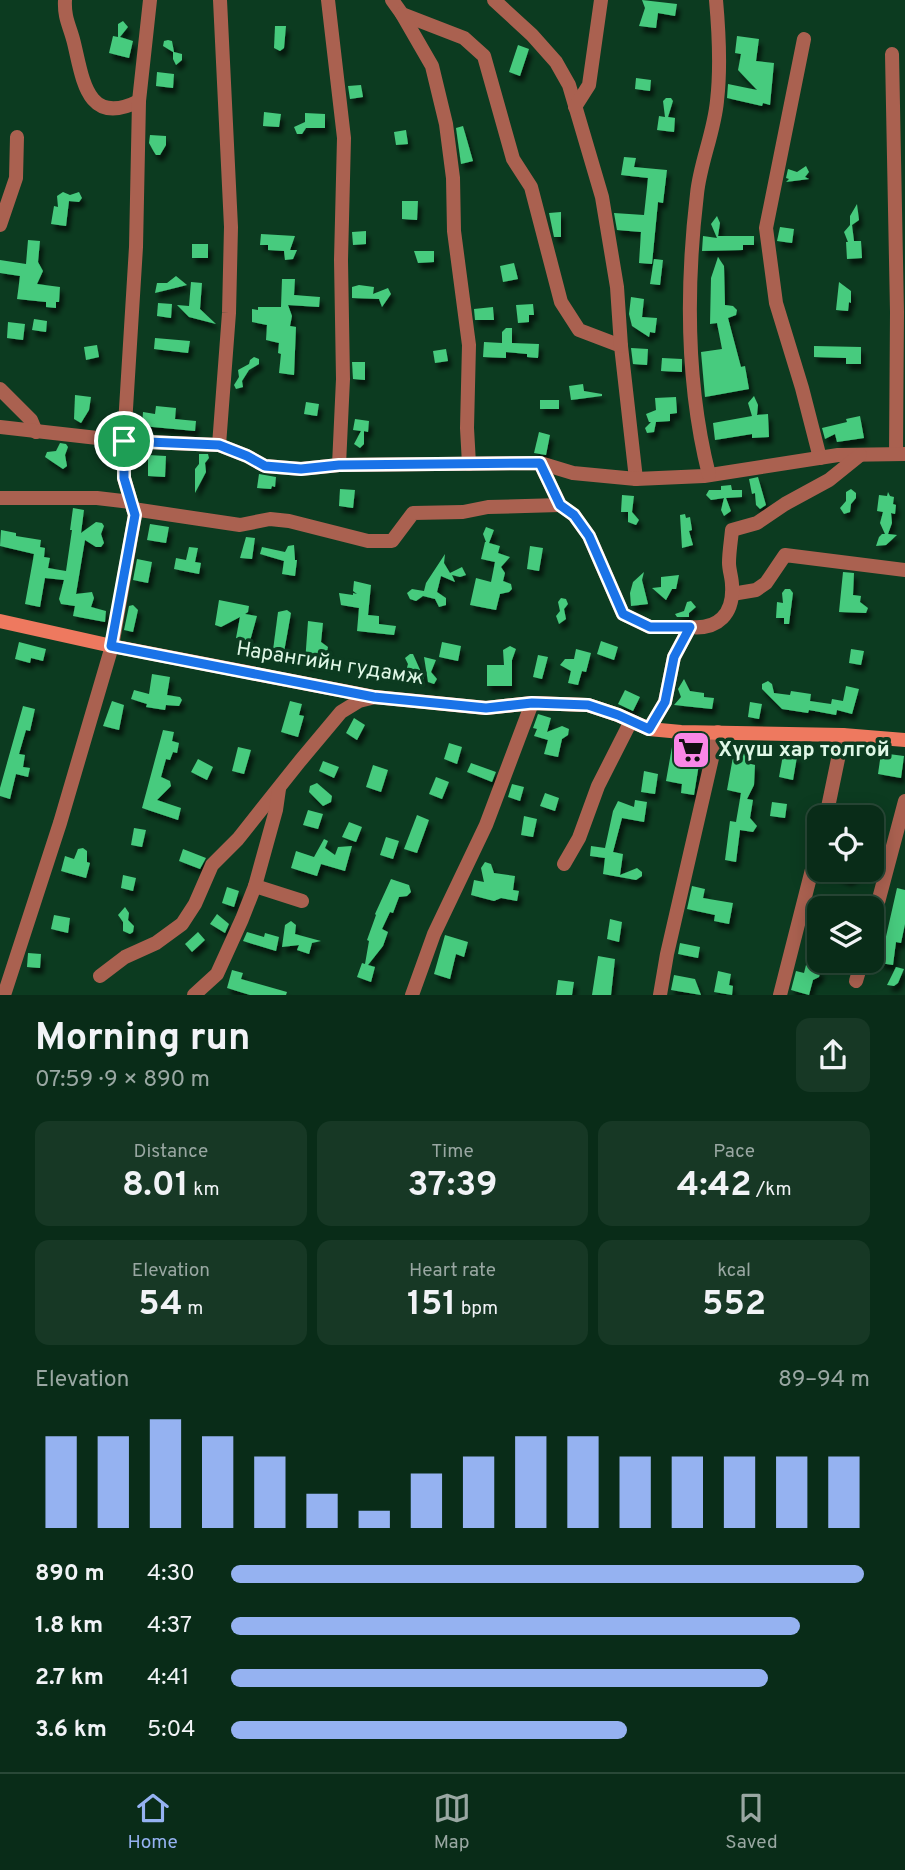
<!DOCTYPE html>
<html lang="en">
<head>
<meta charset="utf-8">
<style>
  :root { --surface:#092c18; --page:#173825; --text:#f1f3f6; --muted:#99a7a2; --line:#294837; --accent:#95b2f1 }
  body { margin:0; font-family:Overpass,sans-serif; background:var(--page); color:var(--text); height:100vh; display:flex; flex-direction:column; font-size:26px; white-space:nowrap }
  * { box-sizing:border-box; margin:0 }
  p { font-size:23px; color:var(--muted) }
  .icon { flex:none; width:38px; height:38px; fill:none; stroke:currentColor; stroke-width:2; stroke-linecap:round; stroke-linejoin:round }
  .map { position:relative; height:995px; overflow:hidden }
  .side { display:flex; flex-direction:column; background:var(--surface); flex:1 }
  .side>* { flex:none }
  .buttons { position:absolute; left:807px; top:805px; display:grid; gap:14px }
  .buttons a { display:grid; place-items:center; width:77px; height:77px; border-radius:14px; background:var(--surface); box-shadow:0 4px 18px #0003,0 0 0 2px var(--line); font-size:35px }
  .pin { position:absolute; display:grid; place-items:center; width:60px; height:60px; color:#fff; margin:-30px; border:4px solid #fff; border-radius:50%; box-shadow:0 2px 7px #0007 }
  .round { display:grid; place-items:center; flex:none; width:74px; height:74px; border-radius:14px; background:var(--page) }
  .headline { display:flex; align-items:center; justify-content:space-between; height:119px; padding:0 35px }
  h1 { font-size:38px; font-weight:700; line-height:52px }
  .figures { display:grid; grid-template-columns:repeat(3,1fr); gap:10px; height:119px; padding:7px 35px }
  .figures div { display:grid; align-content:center; border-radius:14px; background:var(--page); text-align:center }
  .figures b { font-size:35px; font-weight:700 }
  .figures small { font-size:19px; font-weight:400 }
  .figures p { font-size:19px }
  .chart { height:196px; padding:14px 35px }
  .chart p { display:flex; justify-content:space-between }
  .chart svg { width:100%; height:126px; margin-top:7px; stroke:var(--accent); stroke-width:6 }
  ul { padding:0 35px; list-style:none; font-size:23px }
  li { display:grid; grid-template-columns:112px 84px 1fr; align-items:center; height:52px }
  li i { height:18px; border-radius:9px; background:var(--accent) }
  .tabs { display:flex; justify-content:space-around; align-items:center; height:98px; border-top:2px solid var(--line); background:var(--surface); font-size:19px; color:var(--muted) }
  .tabs a { display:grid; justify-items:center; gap:4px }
  .tabs .on { color:var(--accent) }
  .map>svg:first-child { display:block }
  .building { fill:#47cb7e; filter:url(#shadow) }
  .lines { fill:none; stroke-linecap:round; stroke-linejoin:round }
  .minor { stroke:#aa6150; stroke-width:14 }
  .secondary { stroke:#ee795f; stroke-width:14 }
  .route-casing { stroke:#fff; stroke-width:14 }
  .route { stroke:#1a73e8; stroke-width:9 }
  .labels { text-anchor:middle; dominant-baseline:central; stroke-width:7; stroke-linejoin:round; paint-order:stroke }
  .street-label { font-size:21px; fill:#dff7e6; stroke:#0c3b20 }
  .poi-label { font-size:21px; font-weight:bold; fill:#dff7e6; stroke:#0c3b20; text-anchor:start }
</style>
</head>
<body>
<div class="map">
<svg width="905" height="995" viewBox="0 0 905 995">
  <defs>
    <filter id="shadow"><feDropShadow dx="3.5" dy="6" stdDeviation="2" flood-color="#0009"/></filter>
  </defs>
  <rect width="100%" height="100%" fill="#0c3b20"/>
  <g class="building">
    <polygon points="642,0 677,4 675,16 658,13 656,28 639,26 645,8"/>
    <polygon points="123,21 128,27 120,37 133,41 129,58 109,53 113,36 118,37 118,24"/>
    <polygon points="275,26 286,26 284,48 280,51 274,48"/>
    <polygon points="737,36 759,39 756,61 774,63 770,105 763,103 762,106 727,98 728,84 757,90 738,70 741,54 735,53"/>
    <polygon points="168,40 172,41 174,52 182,54 182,60 176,65 173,59 173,52 163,46 164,41"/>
    <polygon points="518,45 529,49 520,76 509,72"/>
    <polygon points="157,72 174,74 173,88 156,86"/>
    <polygon points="636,78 651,80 650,91 635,89"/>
    <polygon points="361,85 363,97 350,99 348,86"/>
    <polygon points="666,98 671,98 673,101 668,117 675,118 674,132 657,130 659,116 665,117 663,101"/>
    <polygon points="264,112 281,114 279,127 263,126"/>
    <polygon points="305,113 325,114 325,128 306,128 302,134 297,134 294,127 305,122"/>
    <polygon points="463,126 473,161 461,164 456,128"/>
    <polygon points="406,130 408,144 396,145 394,132"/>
    <polygon points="150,135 166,136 166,145 160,155 156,155 154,152 149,143"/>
    <polygon points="624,157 636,158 634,167 667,170 663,203 658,202 652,264 639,263 641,232 617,230 614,213 644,215 648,178 621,175"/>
    <polygon points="806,166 809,172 805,177 809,179 786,182 789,179 786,178 788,169 797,172"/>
    <polygon points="63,192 70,195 79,192 82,198 79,202 69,201 66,226 51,224 54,206 58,207 57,196"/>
    <polygon points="402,201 418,201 417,220 402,219"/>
    <polygon points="857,204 859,220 852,225 854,241 861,241 862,258 847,259 846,242 848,242 844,232 850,225 850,216"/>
    <polygon points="561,212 561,237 554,237 549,213"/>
    <polygon points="717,216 720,223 718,236 754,236 754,245 743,245 743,250 702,251 703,236 717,238 711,224"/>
    <polygon points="780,227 794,229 792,243 777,241"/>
    <polygon points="366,231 366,244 353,245 352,232"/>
    <polygon points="261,234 295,236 290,250 297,250 293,259 285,260 284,251 268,250 268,245 260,245"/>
    <polygon points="28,240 40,241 38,262 43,271 37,284 60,287 59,302 56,302 56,308 46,307 46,302 17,299 20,276 0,273 0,260 26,264"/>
    <rect x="192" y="244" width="16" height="14"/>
    <polygon points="414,251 434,251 434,262 418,263"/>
    <polygon points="718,257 724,266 725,305 733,306 737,310 736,315 728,318 741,367 745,366 749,389 705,397 701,352 722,349 717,323 710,324 711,278"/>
    <polygon points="654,259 663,260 660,285 650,284"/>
    <polygon points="514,263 518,279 503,282 500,266"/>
    <polygon points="176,276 187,285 155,293 157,283 167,283"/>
    <polygon points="282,279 295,279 294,295 320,297 319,307 288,305 292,316 290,326 296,327 294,375 279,373 281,354 278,353 279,343 266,340 267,325 252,322 252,309 258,310 258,307 281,307"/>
    <polygon points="191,282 202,283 200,309 216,324 189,317 177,305 189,306"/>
    <polygon points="839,282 851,291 851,303 849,302 848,311 836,310"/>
    <polygon points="359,285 374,287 373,294 388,288 391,294 382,307 379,299 352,298 352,287"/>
    <polygon points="631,297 644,299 642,317 657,318 655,333 650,332 649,337 632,326 629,314"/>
    <polygon points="158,303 172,304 171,318 157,316"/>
    <polygon points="533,304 534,315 529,315 529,322 518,323 516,305"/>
    <polygon points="493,307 494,320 475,320 474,309"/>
    <polygon points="34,319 47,321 46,332 32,330"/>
    <polygon points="8,322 25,324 23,340 7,338"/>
    <polygon points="506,328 512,328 512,343 539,344 538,358 527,357 527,354 506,352 506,358 483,357 484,342 502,343 502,332"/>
    <polygon points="155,338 190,341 188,353 154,349"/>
    <polygon points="97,345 99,357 86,360 84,347"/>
    <polygon points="814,346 861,347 861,364 846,364 846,358 814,357"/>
    <polygon points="631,348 648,349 647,365 633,364"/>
    <polygon points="446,349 448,361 435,363 433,351"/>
    <polygon points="254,357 259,359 259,364 249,370 242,381 243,387 236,389 234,385 239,377 238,370 249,364 250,360"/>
    <polygon points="662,358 682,359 682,372 661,371"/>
    <polygon points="352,362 365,362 365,380 353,379"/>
    <polygon points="583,384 584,391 602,394 602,396 571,400 569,386"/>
    <polygon points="75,395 91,397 89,410 81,423 74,419"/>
    <polygon points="754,396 758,405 757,415 768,414 769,437 752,438 752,434 715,440 713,423 752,416 748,403"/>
    <polygon points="676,397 677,413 670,414 670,421 656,422 654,432 647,433 645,428 651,422 649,422 646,414 656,410 655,398"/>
    <rect x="540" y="400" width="19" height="9"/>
    <polygon points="306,402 319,404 317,416 304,414"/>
    <polygon points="156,406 176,408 175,419 196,421 195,431 142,426 143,412 155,414"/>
    <polygon points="860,416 864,438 837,442 835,434 825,439 822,428 847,422 846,419"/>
    <polygon points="355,419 369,421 368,432 364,431 364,444 360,448 354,444 361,431 353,430"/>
    <polygon points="539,432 550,435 546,455 534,453"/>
    <polygon points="60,443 66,444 68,447 65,455 67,466 63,469 45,457 47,452 56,451"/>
    <polygon points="199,454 208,454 209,458 205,463 206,472 195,493 195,469 199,464"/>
    <polygon points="148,455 166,456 165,477 148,476"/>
    <polygon points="259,474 276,477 275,487 272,486 271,489 257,488"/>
    <polygon points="758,477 766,505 760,509 756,505 755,493 752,494 749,479"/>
    <polygon points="731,485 732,490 742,490 742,497 726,498 731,511 724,516 721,510 724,498 711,500 706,495 709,490 721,490 721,486"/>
    <polygon points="340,489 355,490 353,508 339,506"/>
    <polygon points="851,489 856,493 856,498 851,504 850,512 844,514 840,508 846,501 846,492"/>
    <polygon points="888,492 890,496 894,497 893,504 896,505 895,514 891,513 892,523 888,534 897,535 886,545 876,546 879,537 882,534 885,534 880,523 883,512 877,511 879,495 887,496"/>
    <polygon points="622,495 634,496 632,512 639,520 636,525 628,522 628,512 621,512"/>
    <polygon points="73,508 84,510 81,533 96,522 102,523 104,526 101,534 104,543 101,547 96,547 85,540 76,594 92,592 94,598 91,607 106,611 105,622 73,616 75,606 61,604 59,599 64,580 45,578 40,607 25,604 34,554 0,546 1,530 16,533 16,536 41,540 40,547 45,548 44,557 50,558 48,568 66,571 72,530 70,530"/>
    <polygon points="685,514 686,518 690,517 692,530 689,531 693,545 682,548 680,515"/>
    <polygon points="150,524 169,527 166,543 147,540"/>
    <polygon points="486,527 494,530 489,543 500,546 498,553 510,557 501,567 505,573 503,581 511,584 512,589 509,592 500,594 496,610 470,605 476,578 491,582 495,562 481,559 485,542 486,542 483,534"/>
    <polygon points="246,537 255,538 252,559 240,558"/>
    <polygon points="294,545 295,560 297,560 295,576 282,574 284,561 260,554 262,547 285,552 288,546"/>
    <polygon points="530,546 543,548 539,571 527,569"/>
    <polygon points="189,547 198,548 195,562 201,563 199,574 174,569 176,558 186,560"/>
    <polygon points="445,554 444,563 450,573 462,567 466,575 460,577 452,575 455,582 441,576 437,592 446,598 446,605 439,607 435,599 423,596 416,601 410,599 407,593 412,589 424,591 426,583"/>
    <polygon points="137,559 152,562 148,583 133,580"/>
    <polygon points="644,572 642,580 648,604 631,606 630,593 633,582"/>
    <polygon points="843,572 854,573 853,595 861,596 860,602 868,608 866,613 839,612"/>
    <polygon points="679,575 676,589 672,589 666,600 652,588 661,587 661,577"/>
    <polygon points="354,581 371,585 368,615 379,616 379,624 396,626 394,635 357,631 359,608 341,605 339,593 353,595 353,593 357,594 353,591"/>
    <polygon points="785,589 790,589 793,593 789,624 784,624 784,618 776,618 777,602 783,603 782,593"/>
    <polygon points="561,598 566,599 568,604 564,609 566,619 559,624 556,616 560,611 558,602"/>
    <polygon points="219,600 249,606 248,612 245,614 257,616 250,641 236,638 240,617 221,627 215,625"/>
    <polygon points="691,601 696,607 689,613 689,617 677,617 675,614 684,611 687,602"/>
    <polygon points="133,605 138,610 133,632 124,630 129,606"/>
    <polygon points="287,610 291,613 284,652 273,650 278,612"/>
    <polygon points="308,621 323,623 321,642 328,647 327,652 319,654 319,661 314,663 305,663"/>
    <polygon points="601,641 618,647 614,660 597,654"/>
    <polygon points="19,642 46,649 43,661 31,658 30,663 15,659"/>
    <polygon points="442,642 461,646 458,661 439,657"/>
    <polygon points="510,646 516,649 512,660 512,686 487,686 487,665 504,665 503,650"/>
    <polygon points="576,649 591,653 586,672 582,671 578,685 568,683 571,671 560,665 565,659 574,659"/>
    <polygon points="851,649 864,651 861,665 849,663"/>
    <polygon points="410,654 413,654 424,679 422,680 416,673 409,677 405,675 408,664 405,658"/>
    <polygon points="538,655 548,657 542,679 533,677"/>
    <polygon points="424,657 436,660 431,672 437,679 434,684 428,682"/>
    <polygon points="152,674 170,677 167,695 180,697 182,700 179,706 166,705 165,710 146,707 147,704 131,699 134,690 149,694"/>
    <polygon points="684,679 690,691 704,693 704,697 714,698 712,709 674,705 681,697 678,689"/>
    <polygon points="768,681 772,684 774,693 790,695 791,691 811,694 810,701 831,704 832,699 843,701 846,686 859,689 852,714 837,710 836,715 809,710 808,713 782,709 762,689 762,684"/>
    <polygon points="625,690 640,697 633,711 618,704"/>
    <polygon points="112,701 124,705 119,730 103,726"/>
    <polygon points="290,701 302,704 299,715 304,716 298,737 281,732"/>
    <polygon points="750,702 762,704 759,719 748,717"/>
    <polygon points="23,706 35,709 30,731 26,730 19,754 25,755 23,767 30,768 28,777 16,774 10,799 0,796 0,788"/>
    <polygon points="538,714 551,718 547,732 562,726 569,729 568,735 562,739 558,757 544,754 548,740 534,736 537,729 533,728"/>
    <polygon points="354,718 365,725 357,740 346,733"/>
    <polygon points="163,730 174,732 172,741 179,743 177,753 173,752 170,760 166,759 161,777 170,781 171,786 157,800 181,808 178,820 142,808"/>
    <polygon points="449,743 462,747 457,764 444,759"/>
    <polygon points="735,746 750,748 747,763 755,765 754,785 747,799 753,800 750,818 757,826 753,832 740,830 736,862 725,860 730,821 736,822 741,793 727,790"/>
    <polygon points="238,747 251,750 244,774 232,771"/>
    <polygon points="672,747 684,750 682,762 699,764 694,795 681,793 682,784 666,781"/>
    <polygon points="881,753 904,756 901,778 878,774"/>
    <polygon points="783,755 797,757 793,780 779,777"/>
    <polygon points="198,759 213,767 207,780 191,772"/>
    <polygon points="323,761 339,767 334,778 319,771"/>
    <polygon points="471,763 496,772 492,782 467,772"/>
    <polygon points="373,765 388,770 381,792 366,787"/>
    <polygon points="644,771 658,774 655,794 641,792"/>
    <polygon points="436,777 449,782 442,799 429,794"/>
    <polygon points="317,783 332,796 331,802 323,806 309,792 310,786"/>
    <polygon points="512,784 524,787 520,801 508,797"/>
    <polygon points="545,793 559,798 555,811 540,806"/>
    <polygon points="635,800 647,802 644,822 622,818 613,852 623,854 620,875 637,868 642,872 642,876 636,880 603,874 605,858 590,856 591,846 605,848 613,811 618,801 634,807"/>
    <polygon points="772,802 787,804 785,818 770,816"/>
    <polygon points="308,810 323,814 318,829 303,825"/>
    <polygon points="417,815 429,820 417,853 404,849"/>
    <polygon points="524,816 537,819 533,837 521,835"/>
    <polygon points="349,822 362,827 356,842 342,837"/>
    <polygon points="134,828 146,830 142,847 131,845"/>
    <polygon points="386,837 399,841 393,859 380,855"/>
    <polygon points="324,839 328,841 325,848 335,855 338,847 352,846 345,871 321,864 317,876 291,868 296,851 314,857"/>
    <polygon points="83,848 87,851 87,862 90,863 86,878 61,871 65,856 74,859 78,849"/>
    <polygon points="183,849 206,858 200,869 179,861"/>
    <polygon points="485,862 491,864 494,873 515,876 513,890 519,891 517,901 501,898 494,901 471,895 474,880 484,882 481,868"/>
    <polygon points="824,870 853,870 855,876 848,880"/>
    <polygon points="123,875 136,878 133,891 121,888"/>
    <polygon points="391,879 409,885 411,892 407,896 399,897 393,913 390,912 382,929 388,932 383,946 368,965 375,967 371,982 357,977 362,963 365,964 369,941 367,940 376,915 375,914"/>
    <polygon points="692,886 705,889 703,898 733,903 729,924 714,921 715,915 687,909"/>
    <polygon points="227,887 239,891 234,907 222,903"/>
    <polygon points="897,888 905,890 905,924 901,943 896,942 893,965 880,963"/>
    <polygon points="125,907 129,913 128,920 134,926 133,932 130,934 123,931 123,922 118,915"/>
    <polygon points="217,914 229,924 225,933 210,924"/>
    <polygon points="54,915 70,918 68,933 51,929"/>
    <polygon points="610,919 622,922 619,942 607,939"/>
    <polygon points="291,921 296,925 295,934 321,941 312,943 309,954 297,950 299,945 282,947 285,925"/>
    <polygon points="198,932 205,940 192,952 185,944"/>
    <polygon points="247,932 264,937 265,933 279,937 276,951 243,941"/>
    <polygon points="445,935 468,942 464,957 456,954 450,979 434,974"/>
    <polygon points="680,943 700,947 698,958 678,954"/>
    <polygon points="28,953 41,954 40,968 27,967"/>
    <polygon points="598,956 615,959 611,995 592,995"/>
    <polygon points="806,965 821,970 819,977 813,980 809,995 791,990 796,971 804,973"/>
    <polygon points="896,967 904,969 898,983 894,986 887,985"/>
    <polygon points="232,970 243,973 241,979 287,992 286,995 250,995 227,988"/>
    <polygon points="718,971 731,974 729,985 733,986 732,995 714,992"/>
    <polygon points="674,975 695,979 701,995 671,990"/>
    <polygon points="558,980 574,982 572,995 556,995"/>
  </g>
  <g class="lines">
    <g class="minor">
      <path d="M65,0C64,19 70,26 74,43C83,80 87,127 139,101"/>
      <polyline points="328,0 344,138 341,260 343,379 339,465"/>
      <polyline points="392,0 402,14 464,38 484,56 513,159 531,187 561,302 579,330 621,346 636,479"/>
      <polyline points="494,0 532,35 556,62 569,85 602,197 617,287 621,346"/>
      <polyline points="402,14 432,66 446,124 453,178 454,231 469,345 467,428 469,464"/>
      <polyline points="804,39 766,228 776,303 802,388 820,458"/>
      <polyline points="892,54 897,312 896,453"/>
      <polyline points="575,107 589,85 601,0"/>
      <polyline points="0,225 16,178 17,137"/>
      <polyline points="0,389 31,420 36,432"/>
      <polyline points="0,427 124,441 219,445 247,456 265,466 301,469 339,465 540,463 573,473 636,479 704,476 838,455 905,454"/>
      <polyline points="219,445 229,313 231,227 220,0"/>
      <polyline points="540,463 560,505 574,515 589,536 623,614 650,627 690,627 674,657 665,702 649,729"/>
      <path d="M709,475C686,384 686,287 697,194C700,163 714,133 717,101C721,67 719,33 716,0"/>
      <polyline points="0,498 97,498 131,502"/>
      <polyline points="133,509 240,525 270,519 289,521 368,541 392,541 413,513 463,512 488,507 560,505"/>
      <polyline points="732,594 756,590 766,583 785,555 905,570"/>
      <path d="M690,627C718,630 734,614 732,585C732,578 729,570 729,563C729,552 731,541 732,530L757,523L785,504L829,480L860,455"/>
      <polyline points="826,817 843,735"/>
      <polyline points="564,864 579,838 598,786 631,721"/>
      <polyline points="255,886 302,901"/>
      <polyline points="872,925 905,801"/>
      <polyline points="100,976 125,957 156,943 182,924 195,904 212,865 238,839 300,761 341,712 359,701 375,697"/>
      <polyline points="856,981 862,961"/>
      <polyline points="4,995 60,823 112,646 135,515 124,478 124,441 136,247 139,101 150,0"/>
      <polyline points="194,995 217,974 242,919 255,886 276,810 279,789"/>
      <polyline points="412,995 434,934 486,825 532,703"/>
      <polyline points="660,995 667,954 718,732"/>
      <polyline points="780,995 819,842"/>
    </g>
    <polyline class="secondary" points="0,621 112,646 375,697 486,708 532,703 588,705 618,715 649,729 681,732 843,735 905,740"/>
  </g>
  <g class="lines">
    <defs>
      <polygon id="route" points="124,441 219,445 247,456 265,466 301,469 339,465 540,463 560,505 574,515 589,536 623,614 650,627 690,627 674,657 665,702 649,729 618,715 588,705 532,703 486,708 374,697 111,646 135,515 124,478"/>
    </defs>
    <use href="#route" class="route-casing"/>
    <use href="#route" class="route"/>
  </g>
  <defs>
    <symbol id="supermarket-square" viewBox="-11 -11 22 22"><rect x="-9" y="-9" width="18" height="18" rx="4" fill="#fa87e7" stroke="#0c3b20"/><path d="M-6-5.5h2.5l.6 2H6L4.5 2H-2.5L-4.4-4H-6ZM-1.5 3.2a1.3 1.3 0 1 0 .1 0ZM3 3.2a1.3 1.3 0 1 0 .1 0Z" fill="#111"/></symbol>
  </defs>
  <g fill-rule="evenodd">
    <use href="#supermarket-square" x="669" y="728" width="44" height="44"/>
  </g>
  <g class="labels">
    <g class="street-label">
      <text transform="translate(330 664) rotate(9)">Нарангийн гудамж</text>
    </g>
    <g class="poi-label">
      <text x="718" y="750">Хүүш хар толгой</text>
    </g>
  </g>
</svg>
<div class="buttons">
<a><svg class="icon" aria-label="locate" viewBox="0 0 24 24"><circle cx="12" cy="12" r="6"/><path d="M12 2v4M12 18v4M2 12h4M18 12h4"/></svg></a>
<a><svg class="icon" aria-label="layers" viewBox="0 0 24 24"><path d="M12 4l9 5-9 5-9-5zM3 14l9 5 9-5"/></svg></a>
</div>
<div class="pin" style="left:124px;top:441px;background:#1e9e55"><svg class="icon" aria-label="arrive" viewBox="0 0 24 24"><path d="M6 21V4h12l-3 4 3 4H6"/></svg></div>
</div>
<section class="side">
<div class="headline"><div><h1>Morning run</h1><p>07:59 · 9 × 890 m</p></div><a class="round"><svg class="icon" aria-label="share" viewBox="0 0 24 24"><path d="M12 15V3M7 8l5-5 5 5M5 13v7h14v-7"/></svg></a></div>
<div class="figures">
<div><p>Distance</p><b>8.01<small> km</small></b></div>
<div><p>Time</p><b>37:39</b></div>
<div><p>Pace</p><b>4:42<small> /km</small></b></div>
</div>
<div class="figures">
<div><p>Elevation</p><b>54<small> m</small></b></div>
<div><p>Heart rate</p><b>151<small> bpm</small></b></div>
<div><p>kcal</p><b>552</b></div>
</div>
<div class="chart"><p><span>Elevation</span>89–94 m</p>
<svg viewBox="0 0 160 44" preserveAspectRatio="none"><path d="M5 44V12M15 44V12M25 44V6M35 44V12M45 44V19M55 44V32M65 44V38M75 44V25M85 44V19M95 44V12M105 44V12M115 44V19M125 44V19M135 44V19M145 44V19M155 44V19"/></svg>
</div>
<ul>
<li><b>890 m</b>4:30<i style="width:99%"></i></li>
<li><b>1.8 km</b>4:37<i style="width:89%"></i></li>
<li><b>2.7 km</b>4:41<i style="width:84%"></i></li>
<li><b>3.6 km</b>5:04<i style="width:62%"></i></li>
</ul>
</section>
<nav class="tabs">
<a class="on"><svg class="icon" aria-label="home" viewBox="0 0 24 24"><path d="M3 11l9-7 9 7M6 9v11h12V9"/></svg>Home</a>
<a><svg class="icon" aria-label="map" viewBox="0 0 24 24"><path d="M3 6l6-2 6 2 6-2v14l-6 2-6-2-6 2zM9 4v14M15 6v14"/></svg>Map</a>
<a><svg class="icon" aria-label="saved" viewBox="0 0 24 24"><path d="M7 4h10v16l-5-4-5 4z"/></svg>Saved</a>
</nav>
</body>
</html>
